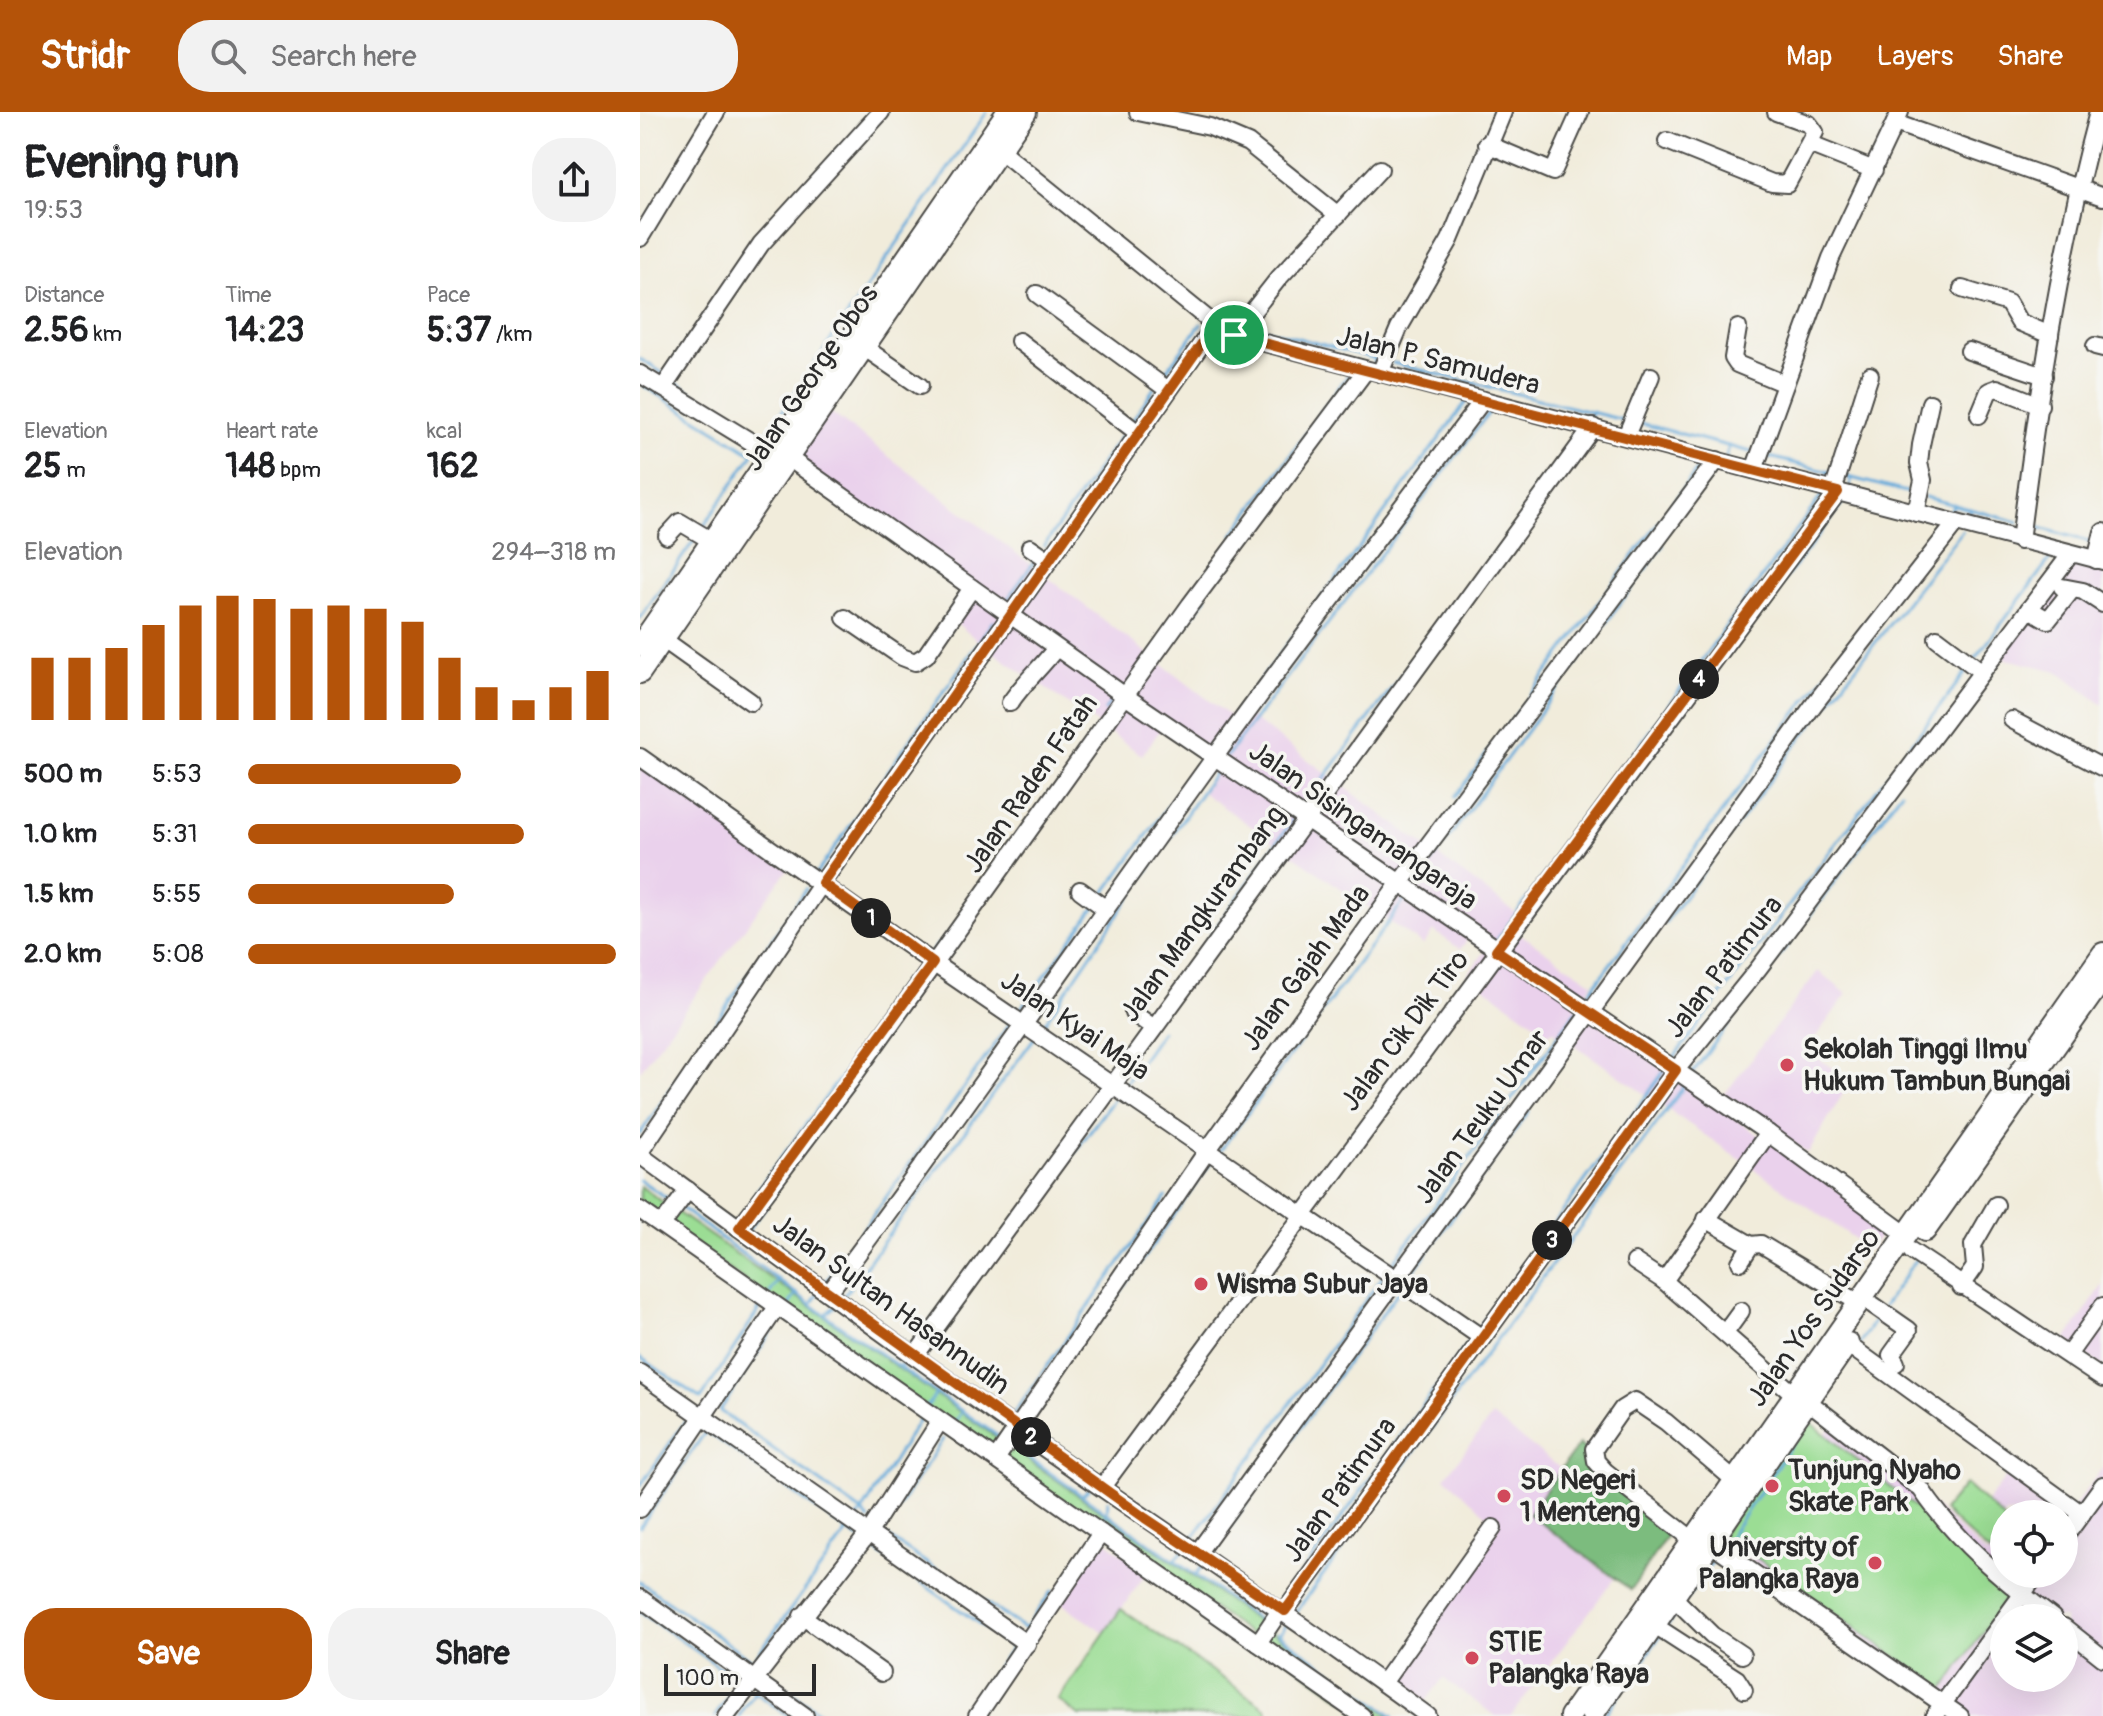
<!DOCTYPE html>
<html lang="en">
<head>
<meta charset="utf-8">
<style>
  :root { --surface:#fff; --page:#f2f2f2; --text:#202124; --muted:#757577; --accent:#b45309 }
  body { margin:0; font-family:Pangolin,sans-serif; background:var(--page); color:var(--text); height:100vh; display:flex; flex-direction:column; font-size:30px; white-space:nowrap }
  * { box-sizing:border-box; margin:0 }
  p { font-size:26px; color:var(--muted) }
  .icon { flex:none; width:44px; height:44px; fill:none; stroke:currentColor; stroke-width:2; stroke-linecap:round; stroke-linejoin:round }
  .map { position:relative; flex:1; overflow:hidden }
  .panel { display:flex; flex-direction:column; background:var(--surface); width:640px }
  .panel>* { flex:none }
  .tools { position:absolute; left:1350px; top:1388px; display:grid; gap:16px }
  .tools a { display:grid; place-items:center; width:88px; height:88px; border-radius:50%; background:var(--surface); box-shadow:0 8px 32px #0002; font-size:40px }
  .scale { position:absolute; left:24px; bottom:20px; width:152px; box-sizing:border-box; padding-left:8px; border:4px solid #2b2b2b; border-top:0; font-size:22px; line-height:28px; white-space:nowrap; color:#2b2b2b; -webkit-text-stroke:6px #f6f6f2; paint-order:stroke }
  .pin { position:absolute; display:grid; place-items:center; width:68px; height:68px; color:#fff; margin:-34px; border:4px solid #fff; border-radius:50%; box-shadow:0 2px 8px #0007 }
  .km { position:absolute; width:40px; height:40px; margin:-20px; border-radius:50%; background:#222; color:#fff; font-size:22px; line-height:40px; text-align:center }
  .round { display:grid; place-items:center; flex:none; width:84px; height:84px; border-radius:32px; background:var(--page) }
  .summary { display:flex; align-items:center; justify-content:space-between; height:136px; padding:0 24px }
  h1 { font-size:44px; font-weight:700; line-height:60px }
  .figures { display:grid; grid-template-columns:repeat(3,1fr); gap:12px; height:136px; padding:8px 24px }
  .figures div { display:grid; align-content:center }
  .figures b { font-size:34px; font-weight:700 }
  .figures small { font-size:22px; font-weight:400 }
  .figures p { font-size:22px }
  .chart { height:224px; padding:16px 24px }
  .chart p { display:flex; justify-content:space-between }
  .chart svg { width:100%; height:144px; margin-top:8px; stroke:var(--accent); stroke-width:6 }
  .button { display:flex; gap:16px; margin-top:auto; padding:16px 24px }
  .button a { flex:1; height:92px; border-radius:32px; background:var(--accent); color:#fff; font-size:32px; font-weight:700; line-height:92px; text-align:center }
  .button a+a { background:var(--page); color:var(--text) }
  ul { padding:0 24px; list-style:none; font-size:26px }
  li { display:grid; grid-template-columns:128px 96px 1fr; align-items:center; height:60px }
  li i { height:20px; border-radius:10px; background:var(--accent) }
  header { display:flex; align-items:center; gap:48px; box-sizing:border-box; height:112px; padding:0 40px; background:var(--accent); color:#fff }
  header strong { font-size:38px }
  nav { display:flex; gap:44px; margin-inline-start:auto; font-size:28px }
  .search { width:560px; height:72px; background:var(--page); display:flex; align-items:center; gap:20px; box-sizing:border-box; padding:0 28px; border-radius:32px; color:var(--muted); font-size:30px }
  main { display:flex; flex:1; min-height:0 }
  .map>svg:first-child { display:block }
  .built { fill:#ead1ec; fill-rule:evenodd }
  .green { fill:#9bdd94; stroke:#638460; stroke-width:2 }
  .forest { fill:#7cbc7e; stroke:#547454; stroke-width:2 }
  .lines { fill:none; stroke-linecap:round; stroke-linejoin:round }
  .stream { stroke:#65aada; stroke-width:3 }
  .minor-casing { stroke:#494845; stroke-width:20 }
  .major-casing { stroke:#494845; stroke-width:24 }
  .minor { stroke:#fff; stroke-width:16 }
  .major { stroke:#fff; stroke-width:20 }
  .route-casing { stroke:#fff; stroke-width:16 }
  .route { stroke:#b45309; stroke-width:10 }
  .poi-dot { fill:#d1495b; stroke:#f6f6f2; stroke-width:3 }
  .labels { text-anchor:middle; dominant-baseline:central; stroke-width:7; stroke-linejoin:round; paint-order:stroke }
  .street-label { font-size:28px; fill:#2b2b2b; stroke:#f6f6f2 }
  .poi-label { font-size:28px; font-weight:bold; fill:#2b2b2b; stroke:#f6f6f2; text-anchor:start }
</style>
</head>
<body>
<header>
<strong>Stridr</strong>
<div class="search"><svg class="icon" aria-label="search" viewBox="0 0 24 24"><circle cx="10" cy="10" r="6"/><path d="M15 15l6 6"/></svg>Search here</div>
<nav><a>Map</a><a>Layers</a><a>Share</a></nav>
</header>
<main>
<section class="panel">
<div class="summary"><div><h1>Evening run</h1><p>19:53</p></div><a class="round"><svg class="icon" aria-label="share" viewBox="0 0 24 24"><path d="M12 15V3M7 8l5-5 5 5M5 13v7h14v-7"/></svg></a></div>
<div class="figures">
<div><p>Distance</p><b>2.56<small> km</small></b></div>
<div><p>Time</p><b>14:23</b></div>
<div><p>Pace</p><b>5:37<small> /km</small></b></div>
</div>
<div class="figures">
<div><p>Elevation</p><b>25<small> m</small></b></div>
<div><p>Heart rate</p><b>148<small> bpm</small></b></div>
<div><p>kcal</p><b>162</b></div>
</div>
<div class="chart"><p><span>Elevation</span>294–318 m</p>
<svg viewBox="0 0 160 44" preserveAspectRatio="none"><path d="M5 44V25M15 44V25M25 44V22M35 44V15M45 44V9M55 44V6M65 44V7M75 44V10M85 44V9M95 44V10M105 44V14M115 44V25M125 44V34M135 44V38M145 44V34M155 44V29"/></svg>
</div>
<ul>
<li><b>500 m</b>5:53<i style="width:58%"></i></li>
<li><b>1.0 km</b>5:31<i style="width:75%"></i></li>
<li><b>1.5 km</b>5:55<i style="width:56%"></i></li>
<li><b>2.0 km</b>5:08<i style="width:100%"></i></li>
</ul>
<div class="button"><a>Save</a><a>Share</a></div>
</section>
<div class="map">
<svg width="1463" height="1604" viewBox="0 0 1463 1604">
  <rect width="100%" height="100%" fill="#f6f6f2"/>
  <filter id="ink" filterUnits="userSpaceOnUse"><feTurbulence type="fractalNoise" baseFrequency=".0125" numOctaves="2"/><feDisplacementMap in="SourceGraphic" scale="16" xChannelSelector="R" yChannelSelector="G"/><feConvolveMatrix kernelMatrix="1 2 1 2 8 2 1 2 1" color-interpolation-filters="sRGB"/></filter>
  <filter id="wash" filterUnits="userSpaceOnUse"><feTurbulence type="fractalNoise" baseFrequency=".006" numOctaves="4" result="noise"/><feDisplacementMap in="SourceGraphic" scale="32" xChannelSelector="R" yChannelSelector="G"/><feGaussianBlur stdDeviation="1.8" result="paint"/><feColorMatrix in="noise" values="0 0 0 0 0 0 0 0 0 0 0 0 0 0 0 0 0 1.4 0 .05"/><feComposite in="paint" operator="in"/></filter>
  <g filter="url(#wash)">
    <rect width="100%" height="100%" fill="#f1ecdb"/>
    <g class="built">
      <polygon points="189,299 595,608 602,599 877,802 870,815 953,871 934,895 1245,1111 1231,1138 913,918 909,921 827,863 846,838 828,827 820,837 794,819 783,833 563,681 582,653 522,616 502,643 344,534 313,508 330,482 156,347"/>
      <polygon points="1432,447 1463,454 1463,593 1418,559 1358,545"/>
      <polygon points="0,654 148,757 0,959"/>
      <polygon points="1178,859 1207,882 1166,938 1211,968 1168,1041 1084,983"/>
      <polygon points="1463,1173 1463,1255 1426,1228"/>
      <polygon points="852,1304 921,1357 889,1403 974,1467 871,1604 855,1604 803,1566 785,1590 750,1566 859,1415 805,1365"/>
      <path d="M1198,1305L1347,1443L1364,1423V1462H1424V1402H1364V1407L1346,1391L1373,1356L1430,1400L1463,1355V1604H1329L1101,1441ZM1364,1506H1424V1566H1364Z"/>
      <polygon points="460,1425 507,1460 465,1521 418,1489"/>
    </g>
    <g class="green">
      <polygon points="0,1074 751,1604 727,1604 0,1095"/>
      <polygon points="1164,1305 1286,1404 1369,1482 1303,1578 1104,1437 1101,1441 1080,1425"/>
      <polygon points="1325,1372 1364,1407 1364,1423 1349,1441 1303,1399"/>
      <polygon points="481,1497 626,1596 629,1604 439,1604 418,1588"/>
    </g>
    <polygon class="forest" points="939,1332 1032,1415 991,1478 889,1402"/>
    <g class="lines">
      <g class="stream">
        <polyline points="574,202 594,208"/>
        <polyline points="610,213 736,247 734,252"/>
        <polyline points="0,247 24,262"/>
        <polyline points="753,251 987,309"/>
        <polyline points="520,267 561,212"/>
        <polyline points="34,269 123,327 347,0"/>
        <polyline points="4,274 113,342 61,418"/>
        <polyline points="493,307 514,276"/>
        <polyline points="948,308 953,300"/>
        <polyline points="999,311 1115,341"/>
        <polyline points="1126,344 1189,360"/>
        <polyline points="1086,345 1089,334"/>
        <polyline points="1204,364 1274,382"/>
        <polyline points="1187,372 1189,360"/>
        <polyline points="1210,378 1211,366"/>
        <polyline points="1285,385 1378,410"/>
        <polyline points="1308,403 1314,392"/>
        <polyline points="1327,409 1330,397"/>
        <polyline points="1389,413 1455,431"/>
        <polyline points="593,423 710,260"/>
        <polyline points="404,434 483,321"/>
        <polyline points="365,491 395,448"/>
        <polyline points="0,506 55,427"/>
        <polyline points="535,528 566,485"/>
        <polyline points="1093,535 1205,388"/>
        <polyline points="1336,546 1413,443"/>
        <polyline points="465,598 475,584"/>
        <polyline points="570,637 827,289"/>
        <polyline points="586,645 851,298"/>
        <polyline points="815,685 1063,350"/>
        <polyline points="661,697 791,524"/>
        <polyline points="177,761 353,509"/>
        <polyline points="775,772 1023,433"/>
        <polyline points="462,785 563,646"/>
        <polyline points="1025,811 1158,630 1322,419"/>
        <polyline points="857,828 1183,382"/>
        <polyline points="292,840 298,832"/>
        <polyline points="943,889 1124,643 1301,413"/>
        <polyline points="377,902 455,795"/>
        <polyline points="512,905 654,706"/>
        <polyline points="401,916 579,654"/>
        <polyline points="1032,948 1329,556"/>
        <polyline points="1051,963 1261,680"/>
        <polyline points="483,975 522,919"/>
        <polyline points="0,1022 166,777"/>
        <polyline points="579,1040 769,782"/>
        <polyline points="0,1068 31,1089"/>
        <polyline points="117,1079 283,853"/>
        <polyline points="41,1096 185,1203 362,1327"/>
        <polyline points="108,1118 127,1092"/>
        <polyline points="364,1136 476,984"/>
        <polyline points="750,1155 936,899"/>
        <polyline points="767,1168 889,999"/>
        <polyline points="184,1172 370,911"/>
        <polyline points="130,1181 139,1167"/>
        <polyline points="202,1186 395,925"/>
        <polyline points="171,1192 178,1182"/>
        <polyline points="149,1193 157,1181"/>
        <polyline points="1244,1194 1276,1147"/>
        <polyline points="142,1203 80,1299 222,1400 281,1304"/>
        <polyline points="185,1203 194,1195"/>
        <polyline points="459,1210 572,1049"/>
        <polyline points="838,1217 1025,958"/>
        <polyline points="1218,1234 1238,1203"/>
        <polyline points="0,1245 61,1287 124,1190"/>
        <polyline points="260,1255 266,1245"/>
        <polyline points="1180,1290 1191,1273"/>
        <polyline points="287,1295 296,1281"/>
        <polyline points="40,1298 52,1309"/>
        <polyline points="371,1305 526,1085"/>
        <polyline points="313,1312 322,1299"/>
        <polyline points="62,1316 219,1427"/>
        <polyline points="372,1334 624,1512"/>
        <polyline points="0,1374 47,1307"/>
        <polyline points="442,1383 449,1377"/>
        <polyline points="216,1408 222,1400 229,1408"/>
        <polyline points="459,1413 467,1401 468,1388"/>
        <polyline points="0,1415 66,1319"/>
        <polyline points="242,1421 303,1327"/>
        <polyline points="248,1425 385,1517 412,1479"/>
        <polyline points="550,1430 743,1164"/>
        <polyline points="228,1433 372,1535"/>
        <polyline points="1084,1433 1173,1300"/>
        <polyline points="569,1444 760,1177"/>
        <polyline points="534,1449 543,1439"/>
        <polyline points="556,1464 562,1454"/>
        <polyline points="0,1470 113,1549 209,1417"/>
        <polyline points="1045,1489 1077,1443"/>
        <polyline points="641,1490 831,1227"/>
        <polyline points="182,1494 232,1432"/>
        <polyline points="0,1500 104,1572"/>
        <polyline points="655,1501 1045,973"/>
        <polyline points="1026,1515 1038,1498"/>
        <polyline points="637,1521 754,1604"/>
        <polyline points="639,1522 648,1510"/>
        <polyline points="127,1563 185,1604"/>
        <polyline points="990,1567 1020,1524"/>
        <polyline points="113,1579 149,1604"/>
        <polyline points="75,1604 100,1568"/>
        <polyline points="99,1604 115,1580"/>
        <polyline points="322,1604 376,1530"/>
        <polyline points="964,1604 980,1581"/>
      </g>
    </g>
  </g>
  <g filter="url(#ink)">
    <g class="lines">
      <defs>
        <g id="minor">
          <polyline points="498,0 570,15 608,31 698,103"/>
          <polyline points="1255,11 1463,85"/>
          <polyline points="1027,29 1132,71 1147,72 1175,20 1169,12 1136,0"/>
          <polyline points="847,32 913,60 940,0"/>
          <polyline points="1171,33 1234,58"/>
          <polyline points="361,39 575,213 594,223 1463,449"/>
          <polyline points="0,126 76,0"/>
          <polyline points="1322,177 1368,191 1379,210 1410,223"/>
          <polyline points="397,182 528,278"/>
          <polyline points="1098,216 1093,246 1097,252 1145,272"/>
          <polyline points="594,223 638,167 740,57"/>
          <polyline points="379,229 498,321"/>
          <polyline points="1455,234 1463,236"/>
          <polyline points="225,236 280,274"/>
          <polyline points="1329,239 1404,264"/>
          <polyline points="740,261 759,216 810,128 863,0"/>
          <polyline points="0,262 131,342"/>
          <polyline points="23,276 121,132 241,0"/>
          <polyline points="1339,303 1349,279 1357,276 1400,293"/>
          <polyline points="986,324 1011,264"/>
          <polyline points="150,347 485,584 1128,1021 1267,1123"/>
          <polyline points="1114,358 1191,146 1260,0"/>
          <polyline points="1193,379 1230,263"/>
          <polyline points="1276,401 1283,368 1279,351 1281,333 1290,291"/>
          <polyline points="27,424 40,410 72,429"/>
          <path d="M1380,429C1398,285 1420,140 1458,0"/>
          <polyline points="390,435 409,448"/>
          <polyline points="1456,448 1463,420"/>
          <polyline points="1422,475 1443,479 1463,492"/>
          <polyline points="1389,497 1408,508 1431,479"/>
          <polyline points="205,506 262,545 275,550 286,543 332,476"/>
          <polyline points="1297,526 1342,560"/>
          <polyline points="24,528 111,590"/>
          <path d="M370,591C384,570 401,556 416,536"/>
          <polyline points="1372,608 1463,656"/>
          <polyline points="0,645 293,851 841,1225"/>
          <polyline points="440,778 466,797"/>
          <polyline points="493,901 514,916"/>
          <polyline points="1128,1021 1024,1169 1155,1283"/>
          <polyline points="0,1040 182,771 575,213"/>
          <path d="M0,1043C167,1166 334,1290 506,1406C601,1471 695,1536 788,1604"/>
          <polyline points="0,1098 722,1604"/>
          <polyline points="1066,1107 1111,1133"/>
          <polyline points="22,1113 48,1078"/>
          <polyline points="99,1116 210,969 550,493 726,258"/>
          <polyline points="1271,1139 1463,1267"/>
          <polyline points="995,1150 1024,1169"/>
          <polyline points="1100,1150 1111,1133 1121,1132 1219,1191"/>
          <polyline points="1321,1175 1335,1155 1333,1133 1356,1093"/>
          <path d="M189,1180C321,1005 445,824 574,646C661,525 753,407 843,288"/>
          <polyline points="1233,1193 1269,1218 1251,1243 1256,1251"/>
          <polyline points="1085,1221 1101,1199"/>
          <polyline points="1207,1232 1442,1402"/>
          <polyline points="1428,1243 1463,1194"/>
          <polyline points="275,1244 953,315"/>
          <polyline points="0,1261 387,1532"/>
          <path d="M1169,1290L1281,1377C1316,1429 1363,1468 1413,1506"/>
          <polyline points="356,1347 569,1036 759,772 1077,348"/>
          <polyline points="462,1375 1198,380"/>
          <polyline points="0,1397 137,1195"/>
          <polyline points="1424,1426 1463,1373"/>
          <polyline points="1053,1428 965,1359 956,1349 954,1337 982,1297 995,1289 1026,1310 1094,1368"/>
          <polyline points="1072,1432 1320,1604"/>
          <polyline points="558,1440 1175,591 1316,411"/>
          <polyline points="0,1486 165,1604"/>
          <polyline points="1034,1486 1072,1523 1102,1543"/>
          <polyline points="645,1499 1036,958 1118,857 1430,443"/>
          <polyline points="162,1504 242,1561"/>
          <polyline points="1365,1506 1397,1462"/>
          <polyline points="1015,1514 1097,1567 1104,1578"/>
          <polyline points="1424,1515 1463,1546"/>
          <polyline points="618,1531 641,1497"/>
          <polyline points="743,1571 853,1416"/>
          <polyline points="86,1604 228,1422 300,1309"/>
          <polyline points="337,1604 461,1421"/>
          <polyline points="1294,1604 1364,1508"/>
        </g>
        <g id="major">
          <polyline points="0,533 367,0"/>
          <polyline points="0,561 386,0"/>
          <polyline points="1285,1119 1463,867"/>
          <polyline points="930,1604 1463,841"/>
          <polyline points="952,1604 1208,1231"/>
        </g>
      </defs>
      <use href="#minor" class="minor-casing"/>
      <use href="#major" class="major-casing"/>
      <use href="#minor" class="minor"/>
      <use href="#major" class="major"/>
    </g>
  </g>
  <g class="lines" filter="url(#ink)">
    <defs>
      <polygon id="route" points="575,213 594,223 713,255 1198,380 856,838 1036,958 645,1499 505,1406 99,1116 293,851 182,771"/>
    </defs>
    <use href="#route" class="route-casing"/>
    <use href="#route" class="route"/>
  </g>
  <g class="poi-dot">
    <circle cx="1147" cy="953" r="8"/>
    <circle cx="561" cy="1172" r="8"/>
    <circle cx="1132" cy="1374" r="8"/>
    <circle cx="864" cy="1384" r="8"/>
    <circle cx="1235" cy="1451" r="8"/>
    <circle cx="832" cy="1546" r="8"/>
  </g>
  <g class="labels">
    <g class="street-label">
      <text transform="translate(798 249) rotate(14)">Jalan P. Samudera</text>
      <text transform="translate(171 266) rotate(-56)">Jalan George Obos</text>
      <text transform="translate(391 672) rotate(-55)">Jalan Raden Fatah</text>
      <text transform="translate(723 714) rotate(35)">Jalan Sisingamangaraja</text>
      <text transform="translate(563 802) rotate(-54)">Jalan Mangkurambang</text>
      <text transform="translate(1084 855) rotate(-52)">Jalan Patimura</text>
      <text transform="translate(666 856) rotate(-54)">Jalan Gajah Mada</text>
      <text transform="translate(435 914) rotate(34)">Jalan Kyai Maja</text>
      <text transform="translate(765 919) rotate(-53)">Jalan Cik Dik Tiro</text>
      <text transform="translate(842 1005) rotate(-54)">Jalan Teuku Umar</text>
      <text transform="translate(251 1193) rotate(36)">Jalan Sultan Hasannudin</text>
      <text transform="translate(1174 1206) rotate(-55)">Jalan Yos Sudarso</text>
      <text transform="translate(700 1378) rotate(-54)">Jalan Patimura</text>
    </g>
    <g class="poi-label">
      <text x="1163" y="937">Sekolah Tinggi Ilmu<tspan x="1163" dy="32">Hukum Tambun Bungai</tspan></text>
      <text x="577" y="1172">Wisma Subur Jaya</text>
      <text x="1148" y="1358">Tunjung Nyaho<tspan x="1148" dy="32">Skate Park</tspan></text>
      <text x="880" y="1368">SD Negeri<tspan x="880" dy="32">1 Menteng</tspan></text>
      <text x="1219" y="1435" text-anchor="end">University of<tspan x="1219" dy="32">Palangka Raya</tspan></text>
      <text x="848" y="1530">STIE<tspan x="848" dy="32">Palangka Raya</tspan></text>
    </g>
  </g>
</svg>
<div class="tools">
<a><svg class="icon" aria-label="locate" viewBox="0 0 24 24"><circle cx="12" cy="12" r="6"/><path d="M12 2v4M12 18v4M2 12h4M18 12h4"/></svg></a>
<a><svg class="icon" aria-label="layers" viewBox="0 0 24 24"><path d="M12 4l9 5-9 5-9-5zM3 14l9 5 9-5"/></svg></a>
</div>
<div class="scale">100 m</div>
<div class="pin" style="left:594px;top:223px;background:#1e9e55"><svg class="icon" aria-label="arrive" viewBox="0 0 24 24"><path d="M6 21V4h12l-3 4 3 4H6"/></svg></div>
<b class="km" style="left:231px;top:806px">1</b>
<b class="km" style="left:391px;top:1325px">2</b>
<b class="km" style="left:912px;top:1128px">3</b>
<b class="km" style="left:1059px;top:567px">4</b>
</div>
</main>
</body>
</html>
